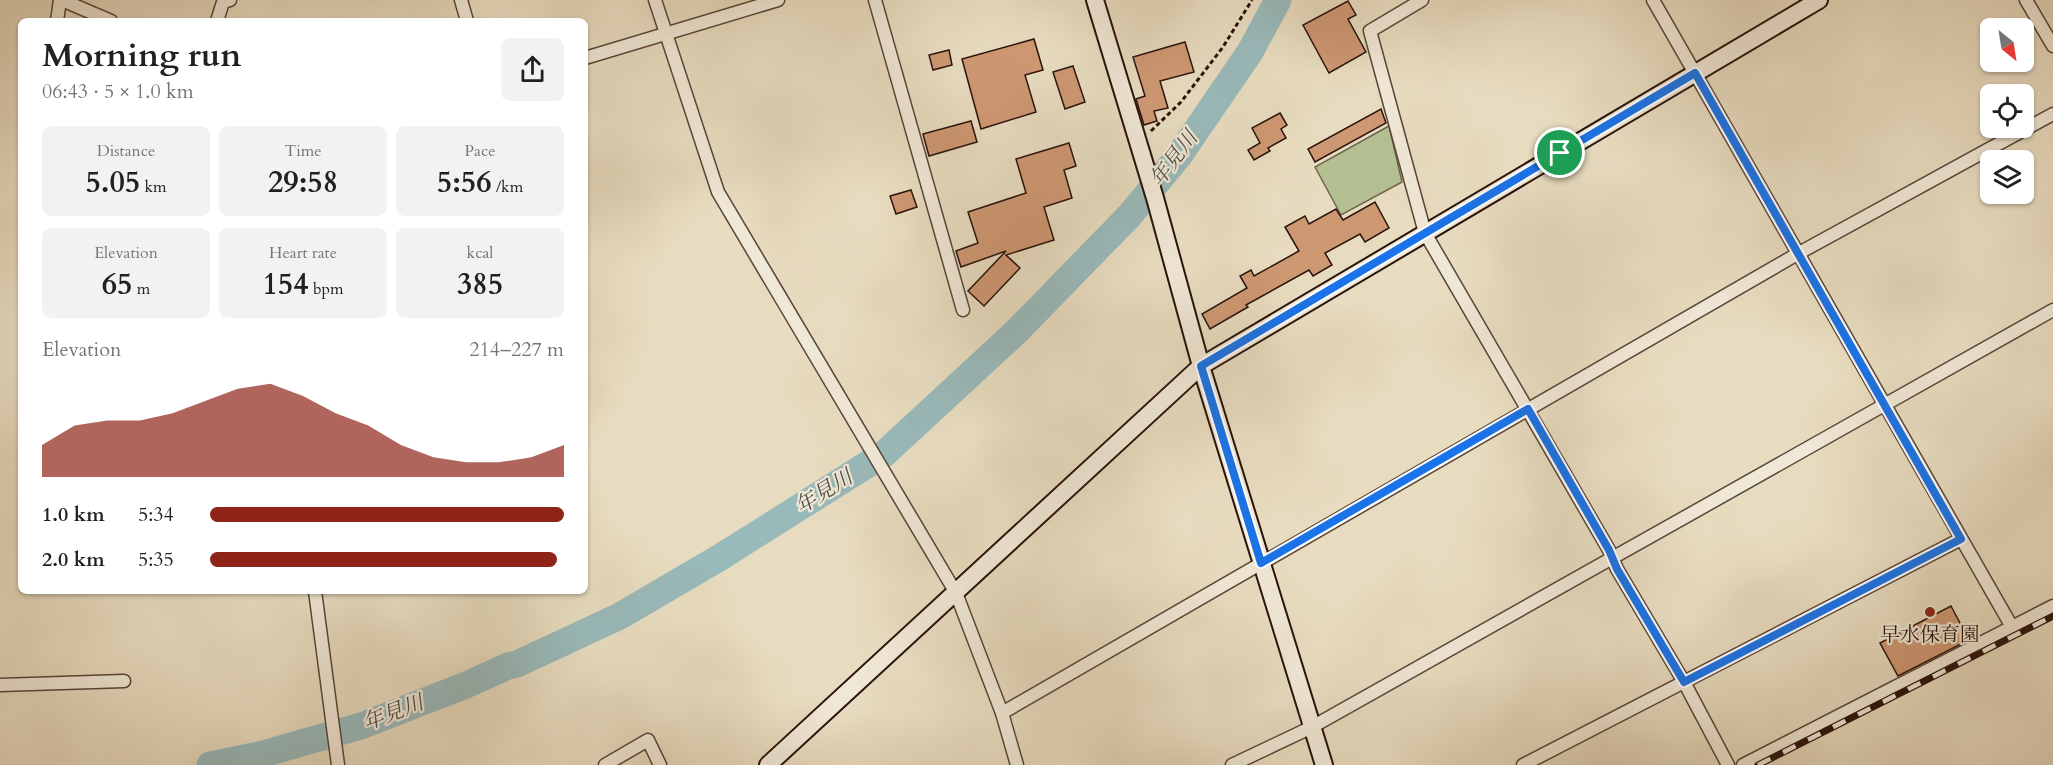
<!DOCTYPE html>
<html lang="en">
<head>
<meta charset="utf-8">
<style>
  :root { --surface:#fff; --page:#f2f2f2; --text:#202124; --muted:#757577; --accent:#8f2418 }
  body { margin:0; font-family:Cardo,"Noto Serif JP",serif; background:var(--page); color:var(--text); height:100vh; display:flex; flex-direction:column; font-size:22px; white-space:nowrap }
  * { box-sizing:border-box; margin:0 }
  p { font-size:20px; color:var(--muted) }
  .icon { flex:none; width:33px; height:33px; fill:none; stroke:currentColor; stroke-width:2; stroke-linecap:round; stroke-linejoin:round }
  .map { position:relative; flex:1; overflow:hidden }
  .sheet { position:absolute; left:18px; top:18px; width:570px; height:576px; display:flex; flex-direction:column; background:var(--surface); border-radius:9px; box-shadow:0 2px 4px #0004 }
  .sheet>* { flex:none }
  .needle { width:39px; rotate:150deg }
  .buttons { position:absolute; left:1980px; top:18px; display:grid; gap:12px }
  .buttons a { display:grid; place-items:center; width:54px; height:54px; border-radius:9px; background:var(--surface); box-shadow:0 2px 4px #0004; font-size:30px }
  .pin { position:absolute; display:grid; place-items:center; width:51px; height:51px; color:#fff; margin:-26px; border:3px solid #fff; border-radius:50%; box-shadow:0 2px 6px #0007 }
  .round { display:grid; place-items:center; flex:none; width:63px; height:63px; border-radius:9px; background:var(--page) }
  .head { display:flex; align-items:center; justify-content:space-between; height:102px; padding:0 24px }
  h1 { font-size:33px; font-weight:800; line-height:45px }
  .figures { display:grid; grid-template-columns:repeat(3,1fr); gap:9px; height:102px; padding:6px 24px }
  .figures div { display:grid; align-content:center; border-radius:9px; background:var(--page); text-align:center }
  .figures b { font-size:30px; font-weight:800 }
  .figures small { font-size:16px; font-weight:400 }
  .figures p { font-size:16px }
  .chart { height:168px; padding:12px 24px }
  .chart p { display:flex; justify-content:space-between }
  .chart svg { width:100%; height:108px; margin-top:6px; fill:var(--accent); opacity:.7 }
  ul { padding:0 24px; list-style:none; font-size:20px }
  li { display:grid; grid-template-columns:96px 72px 1fr; align-items:center; height:45px }
  li i { height:15px; border-radius:8px; background:var(--accent) }
  .map>svg:first-child { display:block }
  .green { fill:#b4c093; stroke:#6e694e; stroke-width:1.5 }
  .lines { fill:none; stroke-linecap:round; stroke-linejoin:round }
  .river { stroke:#99babb; stroke-width:27 }
  .building { fill:#ce9873; stroke:#28120a; stroke-width:1.5 }
  .street-casing { stroke:#584438; stroke-width:15 }
  .secondary-casing { stroke:#28120a; stroke-width:20 }
  .path { stroke:#28120a; stroke-width:3; stroke-dasharray:4.5 3; stroke-linecap:butt }
  .street { stroke:#f0e8d6; stroke-width:12 }
  .secondary { stroke:#f0e8d6; stroke-width:16 }
  .rail-casing { stroke:#28120a; stroke-width:7 }
  .rail { stroke:#f0e8d6; stroke-width:4.5; stroke-dasharray:14; stroke-linecap:butt }
  .route-casing { stroke:#fff; stroke-width:12 }
  .route { stroke:#1a73e8; stroke-width:8 }
  .poi-dot { fill:#8f2418; stroke:#f0e8d6; stroke-width:2 }
  .labels { text-anchor:middle; dominant-baseline:central; stroke-width:4.5; stroke-linejoin:round; paint-order:stroke }
  .poi-label { font-size:20px; fill:#28120a; stroke:#f0e8d6 }
  .water-label { font-size:21px; font-style:italic; fill:#504d48; stroke:#f0e8d6 }
</style>
</head>
<body>
<div class="map">
<svg width="2053" height="765" viewBox="0 0 2053 765">
  <rect width="100%" height="100%" fill="#e8dcc0"/>
  <filter id="stains"><feTurbulence type="fractalNoise" baseFrequency=".00333" numOctaves="4"/><feColorMatrix values="0 0 0 0 .2 0 0 0 0 .09 0 0 0 0 .02 0 0 0 .5 -.17"/></filter>
  <radialGradient id="worn" r=".72"><stop offset=".6" stop-color="#630" stop-opacity="0"/><stop offset="1" stop-color="#630" stop-opacity=".3"/></radialGradient>
  <polygon class="green" points="1389,126 1402,182 1341,215 1315,167"/>
  <g class="lines">
    <polyline class="river" points="210,765 263,754 361,726 466,685 508,666 517,664 620,616 719,558 884,454 1016,332 1130,215 1178,157 1250,52 1278,0"/>
  </g>
  <g class="building">
    <polygon points="1348,1 1356,15 1348,19 1366,52 1329,73 1303,25"/>
    <polygon points="1034,39 1043,70 1025,75 1036,112 981,129 962,59"/>
    <polygon points="1185,42 1194,72 1160,81 1168,108 1154,111 1157,121 1144,125 1136,99 1145,96 1133,57"/>
    <polygon points="949,50 952,65 933,70 929,55"/>
    <polygon points="1073,66 1085,102 1065,109 1053,72"/>
    <polygon points="1381,109 1386,123 1315,162 1308,149"/>
    <polygon points="1280,113 1287,125 1281,129 1286,138 1268,148 1270,151 1254,160 1248,150 1260,143 1252,128"/>
    <polygon points="971,121 977,142 929,156 923,134"/>
    <polygon points="1069,143 1076,166 1064,170 1072,198 1044,207 1054,240 1006,255 1020,268 984,306 968,291 1006,251 961,267 956,251 978,243 968,212 1026,193 1016,159"/>
    <polygon points="911,190 917,207 896,214 890,196"/>
    <polygon points="1375,202 1389,228 1365,242 1360,234 1325,253 1332,265 1313,276 1309,270 1246,305 1248,307 1210,329 1202,314 1247,288 1240,276 1251,270 1254,276 1299,251 1285,227 1305,216 1309,224 1336,209 1343,220"/>
    <polygon points="1951,606 1969,640 1898,676 1880,643"/>
  </g>
  <g class="lines">
    <defs>
      <g id="street">
        <polyline points="62,0 111,21"/>
        <polyline points="461,0 467,21"/>
        <polyline points="655,0 718,192 956,593 1002,713 1017,765"/>
        <polyline points="875,0 963,310"/>
        <polyline points="1422,0 1370,31 1425,233 1609,550 1617,569 1684,682 1728,765"/>
        <polyline points="1653,0 2012,627"/>
        <polyline points="2026,0 2053,46"/>
        <polyline points="57,21 60,0"/>
        <polyline points="217,21 223,2 230,0"/>
        <polyline points="585,58 778,0"/>
        <polyline points="315,591 338,765"/>
        <polyline points="0,685 124,681"/>
        <polyline points="1002,713 1799,253 2053,114"/>
        <polyline points="605,765 648,740 660,765"/>
        <polyline points="1232,765 1312,727 2053,310"/>
        <polyline points="1523,765 1961,539"/>
        <polyline points="1743,765 2053,606"/>
      </g>
      <g id="secondary">
        <polyline points="1095,0 1155,198 1201,366 1324,765"/>
        <polyline points="768,765 1201,366 1819,0"/>
      </g>
    </defs>
    <use href="#street" class="street-casing"/>
    <use href="#secondary" class="secondary-casing"/>
    <polyline class="path" points="1151,131 1181,102 1223,47 1252,0"/>
    <use href="#street" class="street"/>
    <use href="#secondary" class="secondary"/>
    <defs>
      <polyline id="rail" points="1758,765 2053,616"/>
    </defs>
    <use href="#rail" class="rail-casing"/>
    <use href="#rail" class="rail"/>
  </g>
  <g class="lines">
    <defs>
      <polygon id="route" points="1695,73 1961,539 1684,682 1617,569 1609,550 1528,409 1261,563 1201,366"/>
    </defs>
    <use href="#route" class="route-casing"/>
    <use href="#route" class="route"/>
  </g>
  <circle class="poi-dot" cx="1930" cy="612" r="6"/>
  <g class="labels">
    <g class="poi-label">
      <text x="1930" y="634">早水保育園</text>
    </g>
    <g class="water-label">
      <text transform="translate(1174 159) rotate(-53)">年見川</text>
      <text transform="translate(824 492) rotate(-32)">年見川</text>
      <text transform="translate(393 713) rotate(-21)">年見川</text>
    </g>
  </g>
  <rect width="100%" height="100%" filter="url(#stains)"/>
  <rect width="100%" height="100%" fill="url(#worn)"/>
</svg>
<div class="buttons">
<a><svg class="needle" viewBox="-14 -14 28 28"><path d="M0-13l5 13h-10z" fill="#e53935"/><path d="M0 13l5-13h-10z" fill="#757577"/></svg></a>
<a><svg class="icon" aria-label="locate" viewBox="0 0 24 24"><circle cx="12" cy="12" r="6"/><path d="M12 2v4M12 18v4M2 12h4M18 12h4"/></svg></a>
<a><svg class="icon" aria-label="layers" viewBox="0 0 24 24"><path d="M12 4l9 5-9 5-9-5zM3 14l9 5 9-5"/></svg></a>
</div>
<div class="pin" style="left:1560px;top:153px;background:#1e9e55"><svg class="icon" aria-label="arrive" viewBox="0 0 24 24"><path d="M6 21V4h12l-3 4 3 4H6"/></svg></div>
<section class="sheet">
<div class="head"><div><h1>Morning run</h1><p>06:43 · 5 × 1.0 km</p></div><a class="round"><svg class="icon" aria-label="share" viewBox="0 0 24 24"><path d="M12 15V3M7 8l5-5 5 5M5 13v7h14v-7"/></svg></a></div>
<div class="figures">
<div><p>Distance</p><b>5.05<small> km</small></b></div>
<div><p>Time</p><b>29:58</b></div>
<div><p>Pace</p><b>5:56<small> /km</small></b></div>
</div>
<div class="figures">
<div><p>Elevation</p><b>65<small> m</small></b></div>
<div><p>Heart rate</p><b>154<small> bpm</small></b></div>
<div><p>kcal</p><b>385</b></div>
</div>
<div class="chart"><p><span>Elevation</span>214–227 m</p>
<svg viewBox="0 0 160 44" preserveAspectRatio="none"><path d="M0 44V31L10 23L20 21L30 21L40 18L50 13L60 8L70 6L80 11L90 18L100 23L110 31L120 36L130 38L140 38L150 36L160 31V44z"/></svg>
</div>
<ul>
<li><b>1.0 km</b>5:34<i style="width:100%"></i></li>
<li><b>2.0 km</b>5:35<i style="width:98%"></i></li>
</ul>
</section>
</div>
</body>
</html>
